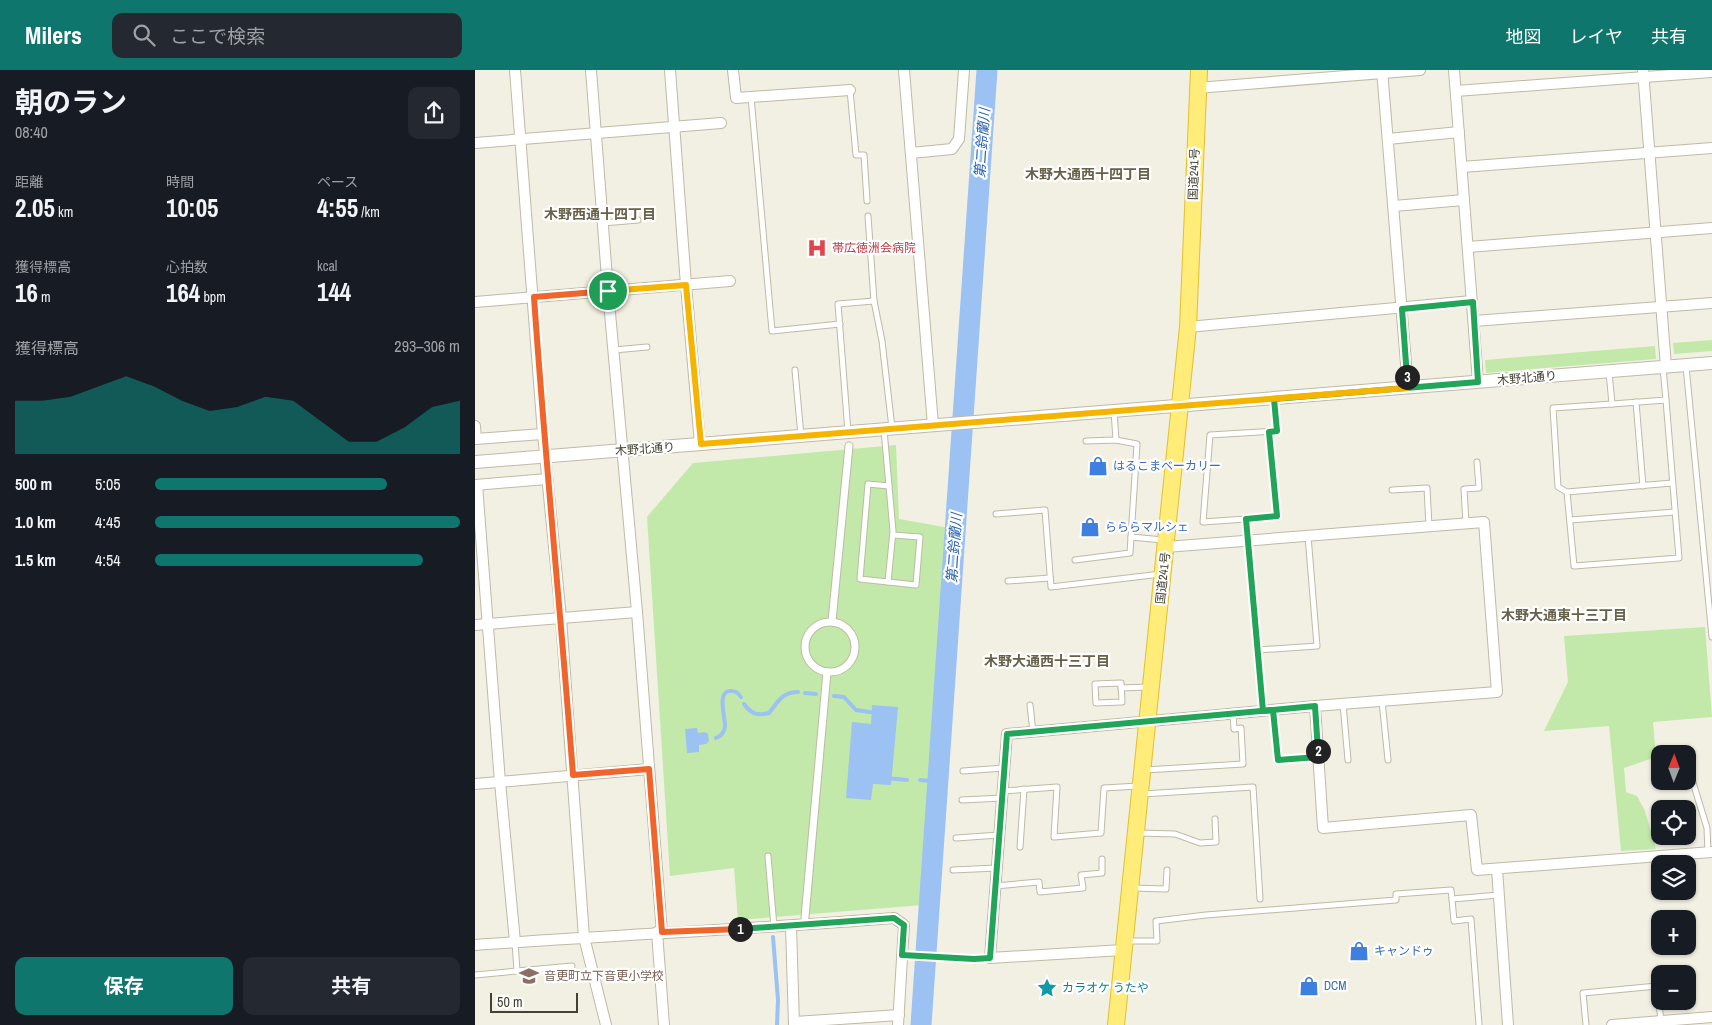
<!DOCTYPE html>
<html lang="ja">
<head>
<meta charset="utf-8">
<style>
  :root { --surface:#171b24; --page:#242831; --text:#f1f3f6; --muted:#9ea1a6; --accent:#0f766e }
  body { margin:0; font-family:"Archivo Narrow","Noto Sans JP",sans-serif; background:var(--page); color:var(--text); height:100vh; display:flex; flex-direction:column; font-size:19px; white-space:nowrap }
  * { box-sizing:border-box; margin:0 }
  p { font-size:16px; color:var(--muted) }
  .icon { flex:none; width:28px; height:28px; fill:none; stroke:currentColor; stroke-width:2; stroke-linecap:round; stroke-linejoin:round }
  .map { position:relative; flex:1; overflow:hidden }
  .panel { display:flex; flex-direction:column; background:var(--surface); width:475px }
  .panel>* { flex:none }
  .needle { width:32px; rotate:1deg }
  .buttons { position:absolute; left:1176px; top:675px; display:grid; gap:10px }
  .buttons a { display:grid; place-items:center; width:45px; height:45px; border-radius:10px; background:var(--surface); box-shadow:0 1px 4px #0004; font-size:25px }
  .scale { position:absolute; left:15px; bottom:12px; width:88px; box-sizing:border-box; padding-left:5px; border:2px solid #444133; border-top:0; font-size:14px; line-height:18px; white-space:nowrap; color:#444133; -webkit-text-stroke:4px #fff; paint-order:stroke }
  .pin { position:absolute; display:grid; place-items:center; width:42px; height:42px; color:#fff; margin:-21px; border:2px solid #fff; border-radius:50%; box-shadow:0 1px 5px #0007 }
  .km { position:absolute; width:25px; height:25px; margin:-12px; border-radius:50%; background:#222; color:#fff; font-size:14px; line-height:25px; text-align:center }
  .round { display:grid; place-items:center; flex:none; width:52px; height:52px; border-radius:10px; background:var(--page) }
  .headline { display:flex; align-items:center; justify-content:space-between; height:85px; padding:0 15px }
  h1 { font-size:28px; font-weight:700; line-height:38px }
  .figures { display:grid; grid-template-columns:repeat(3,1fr); gap:8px; height:85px; padding:5px 15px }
  .figures div { display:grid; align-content:center }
  .figures b { font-size:25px; font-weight:700 }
  .figures small { font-size:14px; font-weight:400 }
  .figures p { font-size:14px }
  .chart { height:140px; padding:10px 15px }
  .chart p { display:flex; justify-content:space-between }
  .chart svg { width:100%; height:90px; margin-top:5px; fill:var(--accent); opacity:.7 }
  .button { display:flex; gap:10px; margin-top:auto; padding:10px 15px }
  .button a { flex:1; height:58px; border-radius:10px; background:var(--accent); color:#fff; font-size:20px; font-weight:700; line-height:58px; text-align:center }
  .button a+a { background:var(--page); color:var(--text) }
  ul { padding:0 15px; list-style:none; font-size:16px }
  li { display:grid; grid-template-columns:80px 60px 1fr; align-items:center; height:38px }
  li i { height:12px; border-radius:6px; background:var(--accent) }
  header { display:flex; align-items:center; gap:30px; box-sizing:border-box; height:70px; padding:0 25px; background:var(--accent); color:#fff }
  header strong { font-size:24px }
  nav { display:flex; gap:28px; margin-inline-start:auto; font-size:18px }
  .search { width:350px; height:45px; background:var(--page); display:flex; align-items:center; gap:12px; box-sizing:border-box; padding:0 18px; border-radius:10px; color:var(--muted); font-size:19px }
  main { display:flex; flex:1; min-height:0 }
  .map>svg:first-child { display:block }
  .green { fill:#c2e9aa }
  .water { fill:#9cc1f3 }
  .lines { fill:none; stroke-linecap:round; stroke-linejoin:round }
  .stream { stroke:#9cc1f3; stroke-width:4 }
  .river { stroke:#9cc1f3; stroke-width:21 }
  .service-casing { stroke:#bebaa6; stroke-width:7 }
  .pedestrian-casing { stroke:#bebaa6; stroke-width:9 }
  .minor-casing { stroke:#bebaa6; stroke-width:12 }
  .tertiary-casing { stroke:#bebaa6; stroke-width:14 }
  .trunk-casing { stroke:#e3bf2d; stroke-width:18 }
  .service { stroke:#fff; stroke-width:5 }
  .pedestrian { stroke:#fff; stroke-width:7 }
  .minor { stroke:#fff; stroke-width:10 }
  .tertiary { stroke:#fff; stroke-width:12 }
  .trunk { stroke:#ffec79; stroke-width:16 }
  .split-1-casing { stroke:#fff; stroke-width:10 }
  .split-2-casing { stroke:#fff; stroke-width:10 }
  .split-3-casing { stroke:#fff; stroke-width:10 }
  .split-4-casing { stroke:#fff; stroke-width:10 }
  .split-1 { stroke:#f0652b; stroke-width:6 }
  .split-2 { stroke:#22a559; stroke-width:6 }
  .split-3 { stroke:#22a559; stroke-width:6 }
  .split-4 { stroke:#f5b400; stroke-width:6 }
  .labels { text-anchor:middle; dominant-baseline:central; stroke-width:4.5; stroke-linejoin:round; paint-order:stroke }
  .street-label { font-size:12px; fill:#444133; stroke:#fff }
  .health-label { font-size:12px; fill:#be3a42; stroke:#fff; text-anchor:start }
  .shop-label { font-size:12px; fill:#366cbe; stroke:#fff; text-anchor:start }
  .education-label { font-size:12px; fill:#785e54; stroke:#fff; text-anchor:start }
  .culture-label { font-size:12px; fill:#0d838f; stroke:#fff; text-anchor:start }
  .water-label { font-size:14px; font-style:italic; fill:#2962b4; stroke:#fff }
  .neighbourhood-label { font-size:14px; font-weight:bold; fill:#68614a; stroke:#fff }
</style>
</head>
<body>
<header>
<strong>Milers</strong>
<div class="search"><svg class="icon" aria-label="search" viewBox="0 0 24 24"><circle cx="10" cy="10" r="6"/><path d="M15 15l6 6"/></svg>ここで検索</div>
<nav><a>地図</a><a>レイヤ</a><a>共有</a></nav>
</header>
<main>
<section class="panel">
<div class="headline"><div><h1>朝のラン</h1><p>08:40</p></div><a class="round"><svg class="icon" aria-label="share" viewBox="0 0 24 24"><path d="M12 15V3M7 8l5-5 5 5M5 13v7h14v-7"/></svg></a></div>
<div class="figures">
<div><p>距離</p><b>2.05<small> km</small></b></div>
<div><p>時間</p><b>10:05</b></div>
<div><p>ペース</p><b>4:55<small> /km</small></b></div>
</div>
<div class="figures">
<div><p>獲得標高</p><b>16<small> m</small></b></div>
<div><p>心拍数</p><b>164<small> bpm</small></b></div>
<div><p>kcal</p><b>144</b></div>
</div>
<div class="chart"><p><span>獲得標高</span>293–306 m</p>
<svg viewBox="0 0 160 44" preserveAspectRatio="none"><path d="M0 44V18L10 18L20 16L30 11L40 6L50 11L60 18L70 23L80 21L90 16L100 18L110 28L120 38L130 38L140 31L150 21L160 18V44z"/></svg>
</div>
<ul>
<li><b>500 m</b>5:05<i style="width:76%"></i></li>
<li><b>1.0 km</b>4:45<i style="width:100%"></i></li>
<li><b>1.5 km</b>4:54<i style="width:88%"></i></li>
</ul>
<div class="button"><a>保存</a><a>共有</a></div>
</section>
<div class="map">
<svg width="1237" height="955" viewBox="0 0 1237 955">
  <rect width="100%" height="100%" fill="#f2f0e3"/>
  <g class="green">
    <polygon points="1237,270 1237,281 1199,284 1198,273"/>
    <polygon points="1180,276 1181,289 1011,303 1010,290"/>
    <polygon points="421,375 424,449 475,458 448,835 263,850 259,798 195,806 172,447 218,393"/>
    <polygon points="1230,557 1237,647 1178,652 1181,687 1149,698 1151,722 1162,726 1170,741 1181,779 1146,781 1134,656 1069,661 1093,612 1089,566"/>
  </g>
  <g class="water">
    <polygon points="397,635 423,637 416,715 398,714 396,730 371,728 377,652 396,654"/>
    <polygon points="222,658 223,663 230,662 233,664 234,671 231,674 224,675 224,682 212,683 210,659"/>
  </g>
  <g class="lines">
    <g class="stream">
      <polyline points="330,623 341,624"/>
      <polyline points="359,626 369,627 381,640 401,643"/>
      <path d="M269,634C276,644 283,646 294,643C303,632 307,622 323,622"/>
      <path d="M241,668L245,666C248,663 250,660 250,655C250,647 241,619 257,621C261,621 264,624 266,627"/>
      <polyline points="412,708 432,710"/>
      <polyline points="445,710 464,712"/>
      <polyline points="298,867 303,930 302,955"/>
    </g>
    <polyline class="river" points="446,955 512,0"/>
    <defs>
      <g id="service">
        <polyline points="375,20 381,85 389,85 392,131"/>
        <polyline points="276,27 297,261 365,254"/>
        <polyline points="393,146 399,231 407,271 417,358"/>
        <polyline points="128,153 163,150"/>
        <polyline points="139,280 172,277"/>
        <polyline points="1211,296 1237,567"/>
        <polyline points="320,300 326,366"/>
        <polyline points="1134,302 1137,334 1191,330 1188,298"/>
        <polyline points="1191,330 1204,488 1099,496 1092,422 1197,413"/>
        <polyline points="1161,332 1168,416"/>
        <polyline points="639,341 641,370"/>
        <polyline points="409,360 418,461 413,512"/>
        <polyline points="373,362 363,234 399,231"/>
        <polyline points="414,416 393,414 385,509 441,515 445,467 418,465"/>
        <polyline points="917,420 952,418 954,456"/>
        <polyline points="1092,422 1083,417 1078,338 1137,334"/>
        <polyline points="521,444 570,440 576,517 686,504"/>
        <polyline points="771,449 802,446 794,362"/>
        <polyline points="1095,450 1200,442"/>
        <polyline points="991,453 989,419 1004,418 1002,392"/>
        <polyline points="656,467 688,470"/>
        <polyline points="600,490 655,483 662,374 641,370 611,371"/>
        <polyline points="533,511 575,508"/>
        <polyline points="782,580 842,576 833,466"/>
        <polygon points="646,613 647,632 621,633 620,614"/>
        <polyline points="646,618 673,617"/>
        <polyline points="907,631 913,690"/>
        <polyline points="868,634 873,690"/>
        <polyline points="555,635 558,662"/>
        <polyline points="798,640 803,690 843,687"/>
        <polyline points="788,641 771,449 728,452 735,365 802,361 799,329"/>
        <polyline points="1212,693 1232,758 1233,782"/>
        <polyline points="670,700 768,694 766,658 759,659 758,644"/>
        <polyline points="488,701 529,698"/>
        <polyline points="528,721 582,717 579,767 626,763 629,718 663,716"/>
        <polyline points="668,724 778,717 785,829"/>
        <polyline points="487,730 527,728"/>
        <polyline points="664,763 700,764 725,773 741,772 740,749"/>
        <polyline points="481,768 524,765"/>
        <polyline points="545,777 549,719"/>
        <polyline points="293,786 299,857"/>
        <polyline points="478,800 521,798"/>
        <polyline points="520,816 564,812 565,822 608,818 606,805 627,803 627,789"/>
        <polyline points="658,818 691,819 692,800"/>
        <polyline points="652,871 682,871 681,851 731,845 921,830 921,824 976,820 977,829"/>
        <polyline points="427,885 499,889 515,888"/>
        <polyline points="42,901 97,896"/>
        <polyline points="0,905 42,901 40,872"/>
        <polyline points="1004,955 996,849 979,851 977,829 1024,825"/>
        <polyline points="1111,955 1108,923 1182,916 1186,951"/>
      </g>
      <g id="pedestrian">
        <polyline points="357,551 374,376"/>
        <circle cx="355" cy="577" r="25"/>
        <polyline points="330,847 352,602"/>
      </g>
      <g id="minor">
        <polyline points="40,0 68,364 86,548 109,867 131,955"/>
        <polyline points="116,0 133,221 162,542 187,863"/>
        <polyline points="195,0 211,215 225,374"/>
        <polyline points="258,0 261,28 375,20"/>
        <polyline points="429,0 458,355"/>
        <polyline points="907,0 933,318"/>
        <polyline points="979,0 1003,312"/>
        <polyline points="1168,0 1191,297"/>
        <polyline points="722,18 945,0"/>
        <polyline points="981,21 1237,2"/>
        <polyline points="913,69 984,62"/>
        <polyline points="0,73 246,53"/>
        <polyline points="436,83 477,79 484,69 489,0"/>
        <polyline points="987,97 1237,78"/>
        <polyline points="919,136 989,130"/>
        <polyline points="993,177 1237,158"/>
        <polyline points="0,232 255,211"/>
        <polyline points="999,251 1237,233"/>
        <polyline points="713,257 997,231"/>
        <polyline points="0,356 1,369"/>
        <polyline points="0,369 68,364"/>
        <polyline points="0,415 72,409"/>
        <polyline points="2,415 25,712 40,872"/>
        <polyline points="0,555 162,542"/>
        <polyline points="840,636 848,758 996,745 1002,800 1237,782"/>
        <polyline points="0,714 174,699"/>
        <polyline points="1022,799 1033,955"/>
        <polyline points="316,856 319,955"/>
        <polyline points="182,862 189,955"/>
        <path d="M0,875C140,865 280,859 419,848L429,855L423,955"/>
        <polyline points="648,880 515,888 532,664 840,636 1022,622 1009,452 691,477"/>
        <polyline points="320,952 424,945"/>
        <polyline points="1137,955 1237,947"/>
      </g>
      <polyline id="tertiary" points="0,392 1237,293"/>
      <polyline id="trunk" points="641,955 713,257 724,0"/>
    </defs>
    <use href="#service" class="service-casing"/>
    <use href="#pedestrian" class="pedestrian-casing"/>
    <use href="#minor" class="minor-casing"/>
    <use href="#tertiary" class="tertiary-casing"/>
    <use href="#trunk" class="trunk-casing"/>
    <use href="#service" class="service"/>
    <use href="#pedestrian" class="pedestrian"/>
    <use href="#minor" class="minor"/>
    <use href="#tertiary" class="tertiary"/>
    <use href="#trunk" class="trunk"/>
  </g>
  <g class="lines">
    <defs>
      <path id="split-1" d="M133,221L59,227C70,387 86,546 98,705L174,699L187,862L265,859"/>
      <polyline id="split-2" points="265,859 419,848 429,855 427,885 499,889 515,888 532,664 798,640 803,690 843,687 843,681"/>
      <polyline id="split-3" points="843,681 840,636 788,641 771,449 802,446 794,362 802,361 799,329 1003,312 998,232 927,239 932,307"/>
      <polyline id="split-4" points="133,221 211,215 226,374 932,318 932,307"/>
    </defs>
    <use href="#split-1" class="split-1-casing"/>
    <use href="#split-2" class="split-2-casing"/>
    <use href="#split-3" class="split-3-casing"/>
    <use href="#split-4" class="split-4-casing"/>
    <use href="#split-1" class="split-1"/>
    <use href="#split-2" class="split-2"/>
    <use href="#split-3" class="split-3"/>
    <use href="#split-4" class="split-4"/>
  </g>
  <defs>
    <symbol id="hospital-bare" viewBox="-9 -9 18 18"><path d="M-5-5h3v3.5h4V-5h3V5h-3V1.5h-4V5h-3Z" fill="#e0444e" stroke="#fff" stroke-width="2.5" paint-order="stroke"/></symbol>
    <symbol id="shop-bare" viewBox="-9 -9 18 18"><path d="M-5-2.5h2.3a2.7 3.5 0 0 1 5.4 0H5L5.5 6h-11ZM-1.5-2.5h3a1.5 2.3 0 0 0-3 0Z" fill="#3f7fe0" stroke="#fff" stroke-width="2.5" paint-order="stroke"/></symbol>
    <symbol id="school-bare" viewBox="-9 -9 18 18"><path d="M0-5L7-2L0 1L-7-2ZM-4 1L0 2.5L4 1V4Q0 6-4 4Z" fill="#8d6e63" stroke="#fff" stroke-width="2.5" paint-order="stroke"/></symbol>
    <symbol id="sight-bare" viewBox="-9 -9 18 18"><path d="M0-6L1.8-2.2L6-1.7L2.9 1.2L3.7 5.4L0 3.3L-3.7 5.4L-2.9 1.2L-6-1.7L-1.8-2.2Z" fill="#0f9aa8" stroke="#fff" stroke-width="2.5" paint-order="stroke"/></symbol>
  </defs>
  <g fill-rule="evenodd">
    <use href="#hospital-bare" x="328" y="164" width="28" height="28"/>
    <use href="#shop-bare" x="609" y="382" width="28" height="28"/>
    <use href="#shop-bare" x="601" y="443" width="28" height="28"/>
    <use href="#shop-bare" x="870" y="867" width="28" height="28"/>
    <use href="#school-bare" x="40" y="892" width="28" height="28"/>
    <use href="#shop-bare" x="820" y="902" width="28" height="28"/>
    <use href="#sight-bare" x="558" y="904" width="28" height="28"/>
  </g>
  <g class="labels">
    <g class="street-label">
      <text transform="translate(719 104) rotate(-88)">国道241号</text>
      <text transform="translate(1052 308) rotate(-5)">木野北通り</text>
      <text transform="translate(170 379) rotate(-4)">木野北通り</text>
      <text transform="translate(688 508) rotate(-84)">国道241号</text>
    </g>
    <g class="health-label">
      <text x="357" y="178">帯広徳洲会病院</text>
    </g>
    <g class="shop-label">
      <text x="638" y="396">はるこまベーカリー</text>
      <text x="630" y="457">らららマルシェ</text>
      <text x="899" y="881">キャンドゥ</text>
      <text x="849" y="916">DCM</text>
    </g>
    <g class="education-label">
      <text x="69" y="906">音更町立下音更小学校</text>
    </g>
    <g class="culture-label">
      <text x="587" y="918">カラオケ うたや</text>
    </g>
    <g class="water-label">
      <text transform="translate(507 73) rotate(-86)">第二鈴蘭川</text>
      <text transform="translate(479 478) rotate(-86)">第二鈴蘭川</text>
    </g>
    <g class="neighbourhood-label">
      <text x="613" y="104">木野大通西十四丁目</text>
      <text x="125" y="144">木野西通十四丁目</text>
      <text x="1089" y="545">木野大通東十三丁目</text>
      <text x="572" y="591">木野大通西十三丁目</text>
    </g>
  </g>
</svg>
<div class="buttons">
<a><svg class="needle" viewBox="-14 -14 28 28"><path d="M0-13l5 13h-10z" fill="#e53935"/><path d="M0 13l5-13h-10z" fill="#9ea1a6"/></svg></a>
<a><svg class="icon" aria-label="locate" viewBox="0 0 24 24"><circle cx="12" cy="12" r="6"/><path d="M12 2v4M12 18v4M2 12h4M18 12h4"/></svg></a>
<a><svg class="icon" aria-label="layers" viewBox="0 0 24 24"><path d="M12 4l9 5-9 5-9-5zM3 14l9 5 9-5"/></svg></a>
<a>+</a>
<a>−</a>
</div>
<div class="scale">50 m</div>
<div class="pin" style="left:133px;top:221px;background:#1e9e55"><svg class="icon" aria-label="arrive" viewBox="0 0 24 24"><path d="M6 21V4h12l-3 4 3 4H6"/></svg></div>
<b class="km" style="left:265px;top:859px">1</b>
<b class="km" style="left:843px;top:681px">2</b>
<b class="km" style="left:932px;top:307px">3</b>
</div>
</main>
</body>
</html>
